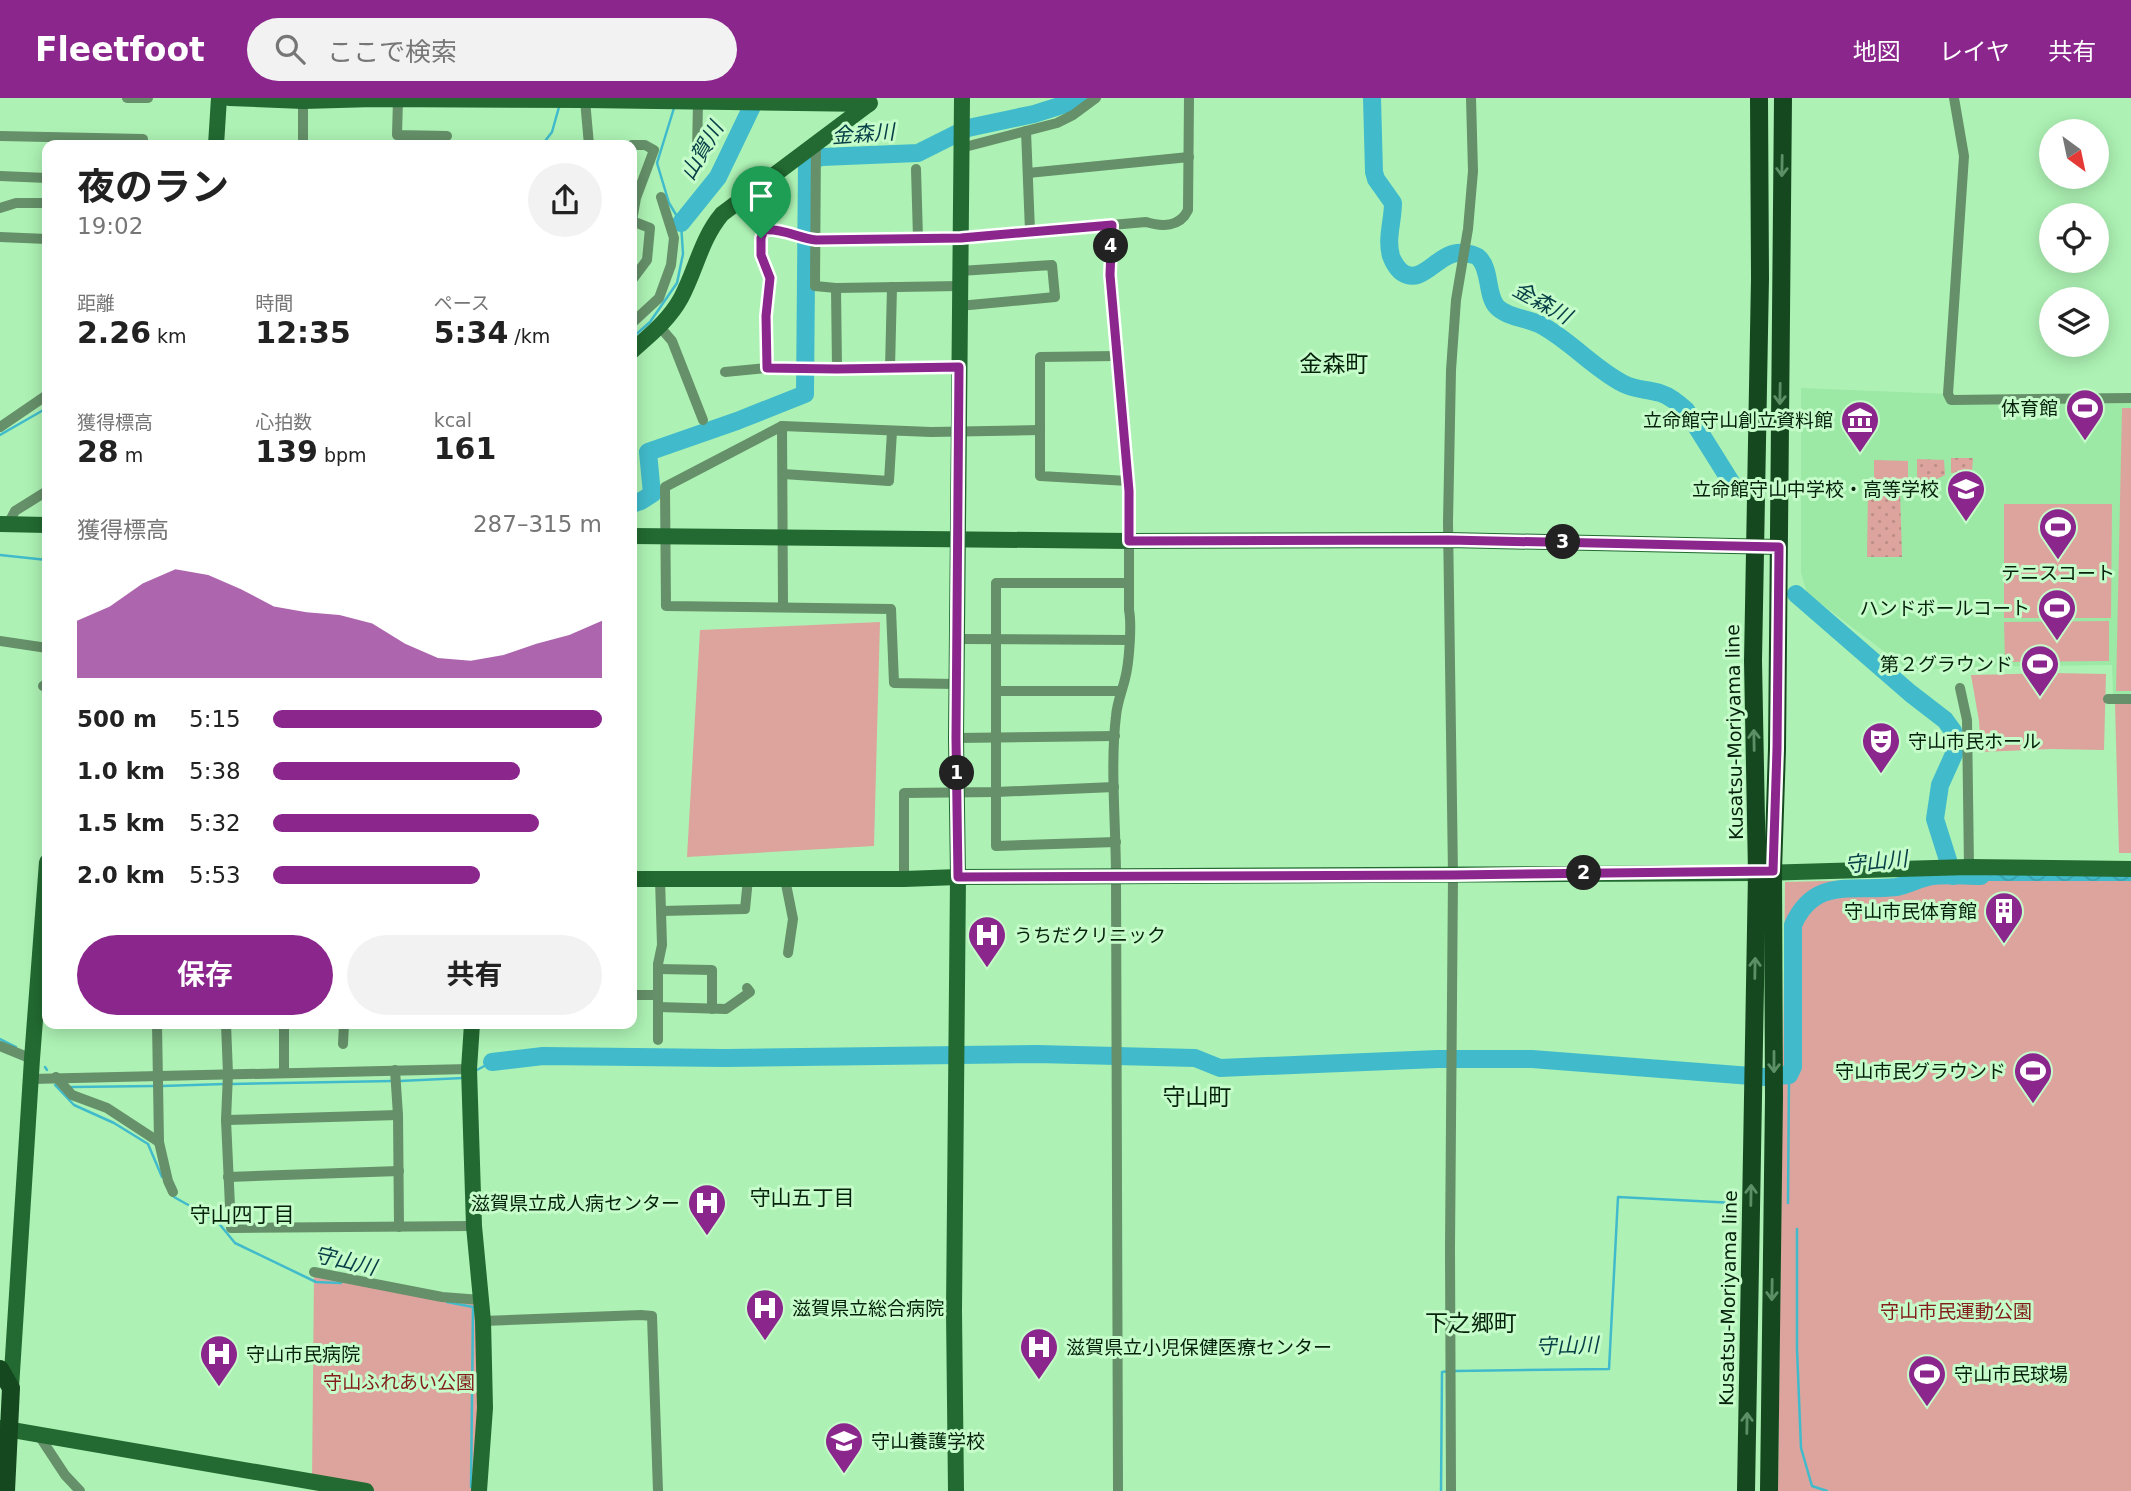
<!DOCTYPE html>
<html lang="ja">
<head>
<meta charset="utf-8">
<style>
  :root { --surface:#fff; --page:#f2f2f2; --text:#222; --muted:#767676; --accent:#8b268d }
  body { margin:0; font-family:"DejaVu Sans","Noto Sans JP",sans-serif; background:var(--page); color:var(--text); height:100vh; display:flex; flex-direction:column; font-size:26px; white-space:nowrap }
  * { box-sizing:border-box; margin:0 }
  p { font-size:23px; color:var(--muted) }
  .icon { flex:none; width:38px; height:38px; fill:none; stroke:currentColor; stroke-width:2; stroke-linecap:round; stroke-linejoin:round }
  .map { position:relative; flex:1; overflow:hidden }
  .details { position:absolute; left:42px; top:42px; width:595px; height:889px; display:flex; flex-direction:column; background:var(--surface); border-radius:14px; box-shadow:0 4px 18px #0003 }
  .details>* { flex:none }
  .needle { width:46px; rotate:147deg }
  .buttons { position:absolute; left:2039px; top:21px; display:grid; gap:14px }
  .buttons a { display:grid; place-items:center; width:70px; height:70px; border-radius:50%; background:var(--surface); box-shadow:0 4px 18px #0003; font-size:35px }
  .pin { position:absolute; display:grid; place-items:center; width:60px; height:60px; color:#fff; margin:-72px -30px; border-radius:50% 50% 50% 0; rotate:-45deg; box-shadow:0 0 7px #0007 }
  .pin .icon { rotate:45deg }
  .km { position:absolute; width:35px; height:35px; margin:-18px; border-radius:50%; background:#222; color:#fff; font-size:19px; line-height:35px; text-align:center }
  .round { display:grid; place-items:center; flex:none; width:74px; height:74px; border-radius:37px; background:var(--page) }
  .overview { display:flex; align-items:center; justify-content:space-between; height:119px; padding:0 35px }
  h1 { font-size:38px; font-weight:700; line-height:52px }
  .stats { display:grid; grid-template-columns:repeat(3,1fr); gap:10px; height:119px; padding:7px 35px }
  .stats div { display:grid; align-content:center }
  .stats b { font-size:30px; font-weight:700 }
  .stats small { font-size:19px; font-weight:400 }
  .stats p { font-size:19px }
  .chart { height:196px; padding:14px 35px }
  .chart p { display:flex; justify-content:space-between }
  .chart svg { width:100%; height:126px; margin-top:7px; fill:var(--accent); opacity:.7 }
  .action { display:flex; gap:14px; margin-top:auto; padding:14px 35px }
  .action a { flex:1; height:80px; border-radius:42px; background:var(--accent); color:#fff; font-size:28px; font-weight:700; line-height:80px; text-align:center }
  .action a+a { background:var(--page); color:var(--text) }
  ul { padding:0 35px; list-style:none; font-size:23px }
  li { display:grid; grid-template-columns:112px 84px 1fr; align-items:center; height:52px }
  li i { height:18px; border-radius:9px; background:var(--accent) }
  header { display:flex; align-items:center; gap:42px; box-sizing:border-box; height:98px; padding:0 35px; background:var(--accent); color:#fff }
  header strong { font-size:33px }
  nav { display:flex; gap:38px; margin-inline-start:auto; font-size:24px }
  .search { width:490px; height:63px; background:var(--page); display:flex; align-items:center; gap:18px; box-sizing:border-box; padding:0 24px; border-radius:38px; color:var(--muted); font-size:26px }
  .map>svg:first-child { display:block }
  .built { fill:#9ce8a5 }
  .grass { fill:url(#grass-dots) }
  .park { fill:#dca49d }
  .water { fill:url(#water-waves) }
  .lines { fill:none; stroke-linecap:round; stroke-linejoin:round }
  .stream { stroke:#41bbcb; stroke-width:2.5 }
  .river { stroke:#41bbcb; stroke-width:18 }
  .street { stroke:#659069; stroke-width:10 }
  .secondary { stroke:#226a31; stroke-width:16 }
  .primary { stroke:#164820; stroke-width:18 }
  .oneway { stroke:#5c9064 }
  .route-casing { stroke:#fff; stroke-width:14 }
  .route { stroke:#8b268d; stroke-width:9 }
  .labels { text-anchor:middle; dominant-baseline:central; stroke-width:6; stroke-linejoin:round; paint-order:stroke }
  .poi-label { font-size:19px; fill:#06220c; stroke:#c5fcca; text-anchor:end }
  .street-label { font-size:19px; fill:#06220c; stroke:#c5fcca }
  .park-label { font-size:19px; fill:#821d1a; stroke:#c5fcca }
  .water-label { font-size:21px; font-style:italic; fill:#084047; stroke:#c5fcca }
  .neighbourhood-label { font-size:21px; fill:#06220c; stroke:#c5fcca }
  .quarter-label { font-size:23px; fill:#06220c; stroke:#c5fcca }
</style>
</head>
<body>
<header>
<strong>Fleetfoot</strong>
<div class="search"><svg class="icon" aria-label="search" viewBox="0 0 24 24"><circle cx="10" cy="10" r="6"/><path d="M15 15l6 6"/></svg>ここで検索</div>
<nav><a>地図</a><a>レイヤ</a><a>共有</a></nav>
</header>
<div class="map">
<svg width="2131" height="1393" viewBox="0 0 2131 1393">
  <defs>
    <pattern id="grass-dots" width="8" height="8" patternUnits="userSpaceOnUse" patternTransform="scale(1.75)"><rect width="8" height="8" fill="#dca49d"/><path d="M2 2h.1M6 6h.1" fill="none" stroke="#bb8d86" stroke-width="1.8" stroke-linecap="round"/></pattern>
    <pattern id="water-waves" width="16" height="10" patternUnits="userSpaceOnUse" patternTransform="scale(1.75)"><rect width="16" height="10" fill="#41bbcb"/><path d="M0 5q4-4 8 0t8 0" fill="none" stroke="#38a0ad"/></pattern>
  </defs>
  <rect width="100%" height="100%" fill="#adf2b4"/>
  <polygon class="built" points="1801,290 1948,296 1949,304 2131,303 2131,596 2113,596 2112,567 1968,569 1910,573 1807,495 1801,475"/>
  <g class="grass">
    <polygon points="1951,360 1973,360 1972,374 1951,375"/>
    <polygon points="1917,361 1944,362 1945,377 1923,388 1917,389"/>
    <polygon points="1868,392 1900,393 1902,459 1867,459"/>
  </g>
  <g class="park">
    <polygon points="2122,310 2131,310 2131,593 2116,593"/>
    <polygon points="1874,362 1908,363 1908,388 1874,388"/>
    <polygon points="2004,406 2112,406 2111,520 2004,520"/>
    <polygon points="2109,523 2109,563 2005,564 2004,524"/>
    <polygon points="880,524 874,748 687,759 700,532"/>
    <polygon points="2053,575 2106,576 2104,652 2052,651 1981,654 1979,623 1971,577"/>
    <polygon points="2115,606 2131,606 2131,755 2119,755"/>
    <polygon points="2131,775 2131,1393 1778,1393 1785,784"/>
    <polygon points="314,1174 481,1202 479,1393 366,1393 312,1383"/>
  </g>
  <polygon class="water" points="1955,774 2131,775 2131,783 1958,783"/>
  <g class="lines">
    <g class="stream">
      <polyline points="542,47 552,34 559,9"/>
      <polyline points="632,240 650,224 677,185 683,156 681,125 669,105 657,65 674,10"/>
      <polyline points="0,337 47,310"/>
      <polyline points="0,457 47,462"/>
      <polyline points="0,941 16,949"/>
      <polyline points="45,969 47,972"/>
      <polyline points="475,973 492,964"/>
      <polyline points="400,983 463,980"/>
      <polyline points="232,986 393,983"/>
      <polyline points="55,987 74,1007 114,1025 148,1046 162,1079"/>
      <polyline points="162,988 225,986"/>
      <polyline points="71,989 155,988"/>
      <polyline points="174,1099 217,1123 235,1145 316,1184 341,1185"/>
      <polyline points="1788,1105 1789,977"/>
      <polyline points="1797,1131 1797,1251 1801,1350 1812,1388 1827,1393"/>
      <polyline points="447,1204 473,1209 471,1389"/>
      <polyline points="1455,1273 1609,1271 1618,1099 1735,1105"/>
      <polyline points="1441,1393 1442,1274 1449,1273"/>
    </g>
    <g class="river">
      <path d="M1372,0L1374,74L1376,81L1393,105C1393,123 1386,140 1391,158C1393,164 1398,172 1403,175C1424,188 1439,151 1464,155C1468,156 1475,156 1479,160C1491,172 1486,197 1497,209C1508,220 1528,220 1541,227C1571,243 1594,271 1624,286C1636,292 1647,291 1660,295C1670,298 1678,305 1686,312L1736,392"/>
      <polyline points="681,125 718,79 756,0"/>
      <polyline points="632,406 641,403 652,396 648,354 737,323 805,296 807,63 822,59 918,55 968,30 1034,16 1085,0"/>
      <polyline points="1796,496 1910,595 1945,622 1953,633 1957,644 1954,656 1940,687 1935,721 1953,778"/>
      <path d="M492,964L543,958L725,960L1037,956L1195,960L1220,970L1437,961H1532L1764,979L1789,977L1793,969V827C1815,778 1853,794 1896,789C1908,787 1919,780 1932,778C1948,776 1965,778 1981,778"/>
    </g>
    <g class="street">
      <polyline points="127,0 148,0"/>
      <polyline points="1954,0 1964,58 1948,296 1951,302 2131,300"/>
      <polyline points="398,1 397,37 447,38"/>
      <polyline points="585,2 589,47"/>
      <polyline points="303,3 303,47"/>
      <polyline points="1026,33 1030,133"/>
      <polyline points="0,38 143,41 143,47"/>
      <polyline points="816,45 815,188 836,190 960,188"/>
      <polyline points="632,47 645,47 654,52 636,100 632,123"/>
      <polyline points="961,50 1057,25 1073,17 1096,0"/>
      <polyline points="692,66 697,55 698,3"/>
      <polyline points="916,71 918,140"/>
      <polyline points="1028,75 1189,59"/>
      <polyline points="0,78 47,80"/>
      <polyline points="0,110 16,105 47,105"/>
      <path d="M1112,127L1110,177L1129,393V512C1132,527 1129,566 1125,581C1122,593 1117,605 1116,618C1110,668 1116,727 1116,779L1118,1393"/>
      <polyline points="0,139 47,141"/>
      <polyline points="632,182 647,162 650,130 632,123"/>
      <polyline points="836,190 837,271"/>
      <polyline points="959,208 1055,199 1052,167 960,173"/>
      <polyline points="632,225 659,200 671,167 674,140 661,99"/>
      <polyline points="660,229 672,243 703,322"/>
      <polyline points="1116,258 1040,259 1040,378 1128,383"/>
      <path d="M767,270L766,218L770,179L761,157V140L764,132C781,129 799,140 815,142L961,140L1146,124C1162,129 1180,129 1188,112L1189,0"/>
      <polyline points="890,270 892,189"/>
      <polyline points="725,274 767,270 837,271 959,269"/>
      <polyline points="782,328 783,508"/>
      <polyline points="0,329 47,297"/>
      <polyline points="783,376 889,383 892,333"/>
      <polyline points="8,426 15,413 47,393"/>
      <polyline points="958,541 1129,542"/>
      <polyline points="0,543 47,550"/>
      <polyline points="956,586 894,585 891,511 666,508 665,389 782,328 931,334 1040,332"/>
      <polyline points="43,588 47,586"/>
      <polyline points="1960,590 1967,622 1969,769"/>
      <polyline points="996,593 1121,593"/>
      <polyline points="2108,601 2131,601"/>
      <polyline points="956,640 1115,638"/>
      <polyline points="1116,744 996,748 996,485 1129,485"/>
      <polyline points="785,781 793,821 788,855"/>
      <polyline points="904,781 904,695 996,694 1114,689"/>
      <polyline points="661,813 745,811 748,781"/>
      <polyline points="658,871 712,872 712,911"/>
      <polyline points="632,897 658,897"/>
      <polyline points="658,909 726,911 750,894 747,890"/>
      <polyline points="157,926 159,1044 168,1083 173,1094"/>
      <polyline points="226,926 228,976 226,1022 231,1130 474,1128"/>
      <polyline points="284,926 284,975"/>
      <polyline points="658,942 658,866 662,847 660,781"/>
      <polyline points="343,946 344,926"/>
      <polyline points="0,948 32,961"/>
      <polyline points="395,972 398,1017 399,1129"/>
      <polyline points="56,979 72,997 107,1010 159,1044"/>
      <polyline points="31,981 469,971"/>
      <polyline points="226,1022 398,1017"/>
      <polyline points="228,1079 399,1073"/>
      <polyline points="314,1174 442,1199 481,1202"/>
      <polyline points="852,1214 954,1213"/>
      <polyline points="483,1223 641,1217 652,1218 658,1393"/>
      <polyline points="38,1336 65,1377 80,1393"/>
      <polyline points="1451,1393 1450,1150 1453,777 1448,424 1451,272 1456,202 1468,131 1473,73 1471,0"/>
    </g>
    <g class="secondary">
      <polyline points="229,0 303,3 374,1 585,2 869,6"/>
      <polyline points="216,47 219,0"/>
      <path d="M632,253C650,237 669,222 681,200C696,172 701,141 722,116L870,5"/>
      <polyline points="0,426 47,427"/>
      <polyline points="632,438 1129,443 1449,442 1779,449"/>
      <polyline points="632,781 904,781 958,779 1757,775 1969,769 2131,771"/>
      <polyline points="472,926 469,971 474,1128 483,1223 485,1310 479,1393"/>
      <polyline points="11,1290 32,961 47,764"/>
      <polyline points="0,1330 366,1393"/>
      <polyline points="956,1393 954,1213 958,779 956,640 962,0"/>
    </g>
    <g class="primary">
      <polyline points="0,1271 11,1290 6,1393"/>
      <polyline points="1746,1393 1757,775 1753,563 1760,180 1759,0"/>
      <polyline points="1769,1393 1774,999 1773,773 1777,651 1783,0"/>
    </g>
  </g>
  <defs><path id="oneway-shaft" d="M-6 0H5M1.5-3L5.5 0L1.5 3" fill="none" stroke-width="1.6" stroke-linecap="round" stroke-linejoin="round" transform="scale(1.75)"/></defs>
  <g class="oneway">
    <use href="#oneway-shaft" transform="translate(1782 68) rotate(91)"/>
    <use href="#oneway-shaft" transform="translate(1780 296) rotate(91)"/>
    <use href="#oneway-shaft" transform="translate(1754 642) rotate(-91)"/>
    <use href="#oneway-shaft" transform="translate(1755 870) rotate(-89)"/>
    <use href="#oneway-shaft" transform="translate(1774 964) rotate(90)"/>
    <use href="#oneway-shaft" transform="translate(1751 1097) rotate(-89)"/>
    <use href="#oneway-shaft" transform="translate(1772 1192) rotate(91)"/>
    <use href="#oneway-shaft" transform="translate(1747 1325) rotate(-89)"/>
  </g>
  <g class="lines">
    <defs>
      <path id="route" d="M1112,127L1110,177L1129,393V443L1449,442L1779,449L1777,651L1773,773L1453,777L958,779L956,640L959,269L837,271L767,270L766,218L770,180L761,157V140L764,132C781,130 799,140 816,142L961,140Z"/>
    </defs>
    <use href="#route" class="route-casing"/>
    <use href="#route" class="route"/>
  </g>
  <defs>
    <symbol id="stadium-pin" viewBox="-11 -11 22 30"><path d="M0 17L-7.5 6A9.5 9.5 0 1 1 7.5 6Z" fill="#8b268d" stroke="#c5fcca"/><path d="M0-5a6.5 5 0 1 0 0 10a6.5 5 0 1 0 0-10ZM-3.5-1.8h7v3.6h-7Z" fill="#fff"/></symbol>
    <symbol id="museum-pin" viewBox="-11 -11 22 30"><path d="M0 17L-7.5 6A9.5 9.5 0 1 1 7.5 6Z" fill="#8b268d" stroke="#c5fcca"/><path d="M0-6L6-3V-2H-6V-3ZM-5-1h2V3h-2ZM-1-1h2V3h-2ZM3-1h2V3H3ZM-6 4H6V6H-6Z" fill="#fff"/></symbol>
    <symbol id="school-pin" viewBox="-11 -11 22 30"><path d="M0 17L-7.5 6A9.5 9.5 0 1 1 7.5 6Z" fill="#8b268d" stroke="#c5fcca"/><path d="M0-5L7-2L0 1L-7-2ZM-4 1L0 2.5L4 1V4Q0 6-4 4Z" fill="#fff"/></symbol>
    <symbol id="theatre-pin" viewBox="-11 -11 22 30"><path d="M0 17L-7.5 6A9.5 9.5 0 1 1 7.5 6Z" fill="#8b268d" stroke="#c5fcca"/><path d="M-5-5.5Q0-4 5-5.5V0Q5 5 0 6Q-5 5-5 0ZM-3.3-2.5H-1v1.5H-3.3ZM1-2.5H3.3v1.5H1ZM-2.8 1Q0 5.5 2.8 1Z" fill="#fff"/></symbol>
    <symbol id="building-pin" viewBox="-11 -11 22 30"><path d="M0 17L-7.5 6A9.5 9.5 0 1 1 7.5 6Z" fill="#8b268d" stroke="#c5fcca"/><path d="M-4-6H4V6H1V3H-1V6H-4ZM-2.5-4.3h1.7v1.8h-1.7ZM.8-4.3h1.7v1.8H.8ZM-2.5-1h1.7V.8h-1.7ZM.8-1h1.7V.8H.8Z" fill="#fff"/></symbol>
    <symbol id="hospital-pin" viewBox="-11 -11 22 30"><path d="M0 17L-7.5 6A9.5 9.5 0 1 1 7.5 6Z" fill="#8b268d" stroke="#c5fcca"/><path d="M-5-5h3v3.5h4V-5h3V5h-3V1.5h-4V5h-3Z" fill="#fff"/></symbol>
  </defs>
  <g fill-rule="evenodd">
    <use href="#stadium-pin" x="2063" y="288" width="44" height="60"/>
    <use href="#museum-pin" x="1838" y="300" width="44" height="60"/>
    <use href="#school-pin" x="1944" y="369" width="44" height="60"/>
    <use href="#stadium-pin" x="2036" y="407" width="44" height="60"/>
    <use href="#stadium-pin" x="2035" y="488" width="44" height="60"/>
    <use href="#stadium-pin" x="2018" y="544" width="44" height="60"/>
    <use href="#theatre-pin" x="1859" y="621" width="44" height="60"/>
    <use href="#building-pin" x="1982" y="791" width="44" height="60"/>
    <use href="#hospital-pin" x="965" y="815" width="44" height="60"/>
    <use href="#stadium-pin" x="2011" y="951" width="44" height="60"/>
    <use href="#hospital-pin" x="685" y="1083" width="44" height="60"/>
    <use href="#hospital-pin" x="743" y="1188" width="44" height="60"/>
    <use href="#hospital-pin" x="1017" y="1227" width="44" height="60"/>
    <use href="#hospital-pin" x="197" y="1234" width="44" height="60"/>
    <use href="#stadium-pin" x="1905" y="1254" width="44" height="60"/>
    <use href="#school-pin" x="822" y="1321" width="44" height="60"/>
  </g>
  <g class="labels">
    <g class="poi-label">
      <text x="2058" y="310">体育館</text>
      <text x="1833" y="322">立命館守山創立資料館</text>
      <text x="1939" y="391">立命館守山中学校・高等学校</text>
      <text x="2058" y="475" text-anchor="middle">テニスコート</text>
      <text x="2030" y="510">ハンドボールコート</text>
      <text x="2013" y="566">第２グラウンド</text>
      <text x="1908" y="643" text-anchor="start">守山市民ホール</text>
      <text x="1977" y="813">守山市民体育館</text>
      <text x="1014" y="837" text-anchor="start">うちだクリニック</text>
      <text x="2006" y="973">守山市民グラウンド</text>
      <text x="680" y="1105">滋賀県立成人病センター</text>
      <text x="792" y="1210" text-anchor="start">滋賀県立総合病院</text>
      <text x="1066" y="1249" text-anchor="start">滋賀県立小児保健医療センター</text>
      <text x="246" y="1256" text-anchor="start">守山市民病院</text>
      <text x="1954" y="1276" text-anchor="start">守山市民球場</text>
      <text x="871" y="1343" text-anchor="start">守山養護学校</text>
    </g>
    <g class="street-label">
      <text transform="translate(1734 634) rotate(-91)">Kusatsu-Moriyama line</text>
      <text transform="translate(1728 1200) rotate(-89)">Kusatsu-Moriyama line</text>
    </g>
    <g class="park-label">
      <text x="1956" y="1213">守山市民運動公園</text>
      <text x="399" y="1284">守山ふれあい公園</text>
    </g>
    <g class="water-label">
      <text transform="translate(863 36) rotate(-4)">金森川</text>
      <text transform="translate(702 53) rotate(-60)">山賀川</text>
      <text transform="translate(1542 205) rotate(29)">金森川</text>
      <text transform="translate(1876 764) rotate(-6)">守山川</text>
      <text transform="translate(345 1163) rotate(13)">守山川</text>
      <text transform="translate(1567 1248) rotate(-2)">守山川</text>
    </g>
    <g class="neighbourhood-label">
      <text x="802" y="1100">守山五丁目</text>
      <text x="242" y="1117">守山四丁目</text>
    </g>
    <g class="quarter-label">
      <text x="1334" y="266">金森町</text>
      <text x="1197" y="999">守山町</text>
      <text x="1471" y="1225">下之郷町</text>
    </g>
  </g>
</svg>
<div class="buttons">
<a><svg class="needle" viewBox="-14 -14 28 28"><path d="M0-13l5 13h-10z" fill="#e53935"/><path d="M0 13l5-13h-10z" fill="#767676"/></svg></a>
<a><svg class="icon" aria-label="locate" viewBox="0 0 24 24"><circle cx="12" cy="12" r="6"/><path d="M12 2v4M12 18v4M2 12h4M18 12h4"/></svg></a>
<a><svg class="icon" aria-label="layers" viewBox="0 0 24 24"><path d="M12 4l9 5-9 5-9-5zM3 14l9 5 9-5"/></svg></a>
</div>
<div class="pin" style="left:761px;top:140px;background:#1e9e55"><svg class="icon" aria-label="arrive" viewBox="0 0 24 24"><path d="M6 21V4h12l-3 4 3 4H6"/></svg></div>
<b class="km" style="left:957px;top:675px">1</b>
<b class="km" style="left:1584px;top:775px">2</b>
<b class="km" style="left:1563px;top:444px">3</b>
<b class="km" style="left:1111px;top:148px">4</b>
<section class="details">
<div class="overview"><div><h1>夜のラン</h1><p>19:02</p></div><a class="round"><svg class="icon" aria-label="share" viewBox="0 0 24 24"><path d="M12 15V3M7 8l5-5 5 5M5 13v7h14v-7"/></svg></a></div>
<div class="stats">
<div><p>距離</p><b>2.26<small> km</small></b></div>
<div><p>時間</p><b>12:35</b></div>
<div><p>ペース</p><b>5:34<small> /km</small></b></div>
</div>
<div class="stats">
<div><p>獲得標高</p><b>28<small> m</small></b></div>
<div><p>心拍数</p><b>139<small> bpm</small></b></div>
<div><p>kcal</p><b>161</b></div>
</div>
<div class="chart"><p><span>獲得標高</span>287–315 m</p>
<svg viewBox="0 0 160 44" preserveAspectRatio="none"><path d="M0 44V24L10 19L20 11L30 6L40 8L50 13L60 19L70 21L80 22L90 25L100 32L110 37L120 38L130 36L140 32L150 29L160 24V44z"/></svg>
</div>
<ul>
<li><b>500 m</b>5:15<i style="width:100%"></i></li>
<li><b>1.0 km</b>5:38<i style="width:75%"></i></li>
<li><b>1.5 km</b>5:32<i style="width:81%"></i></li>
<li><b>2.0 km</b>5:53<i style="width:63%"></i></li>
</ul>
<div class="action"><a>保存</a><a>共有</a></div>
</section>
</div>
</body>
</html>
